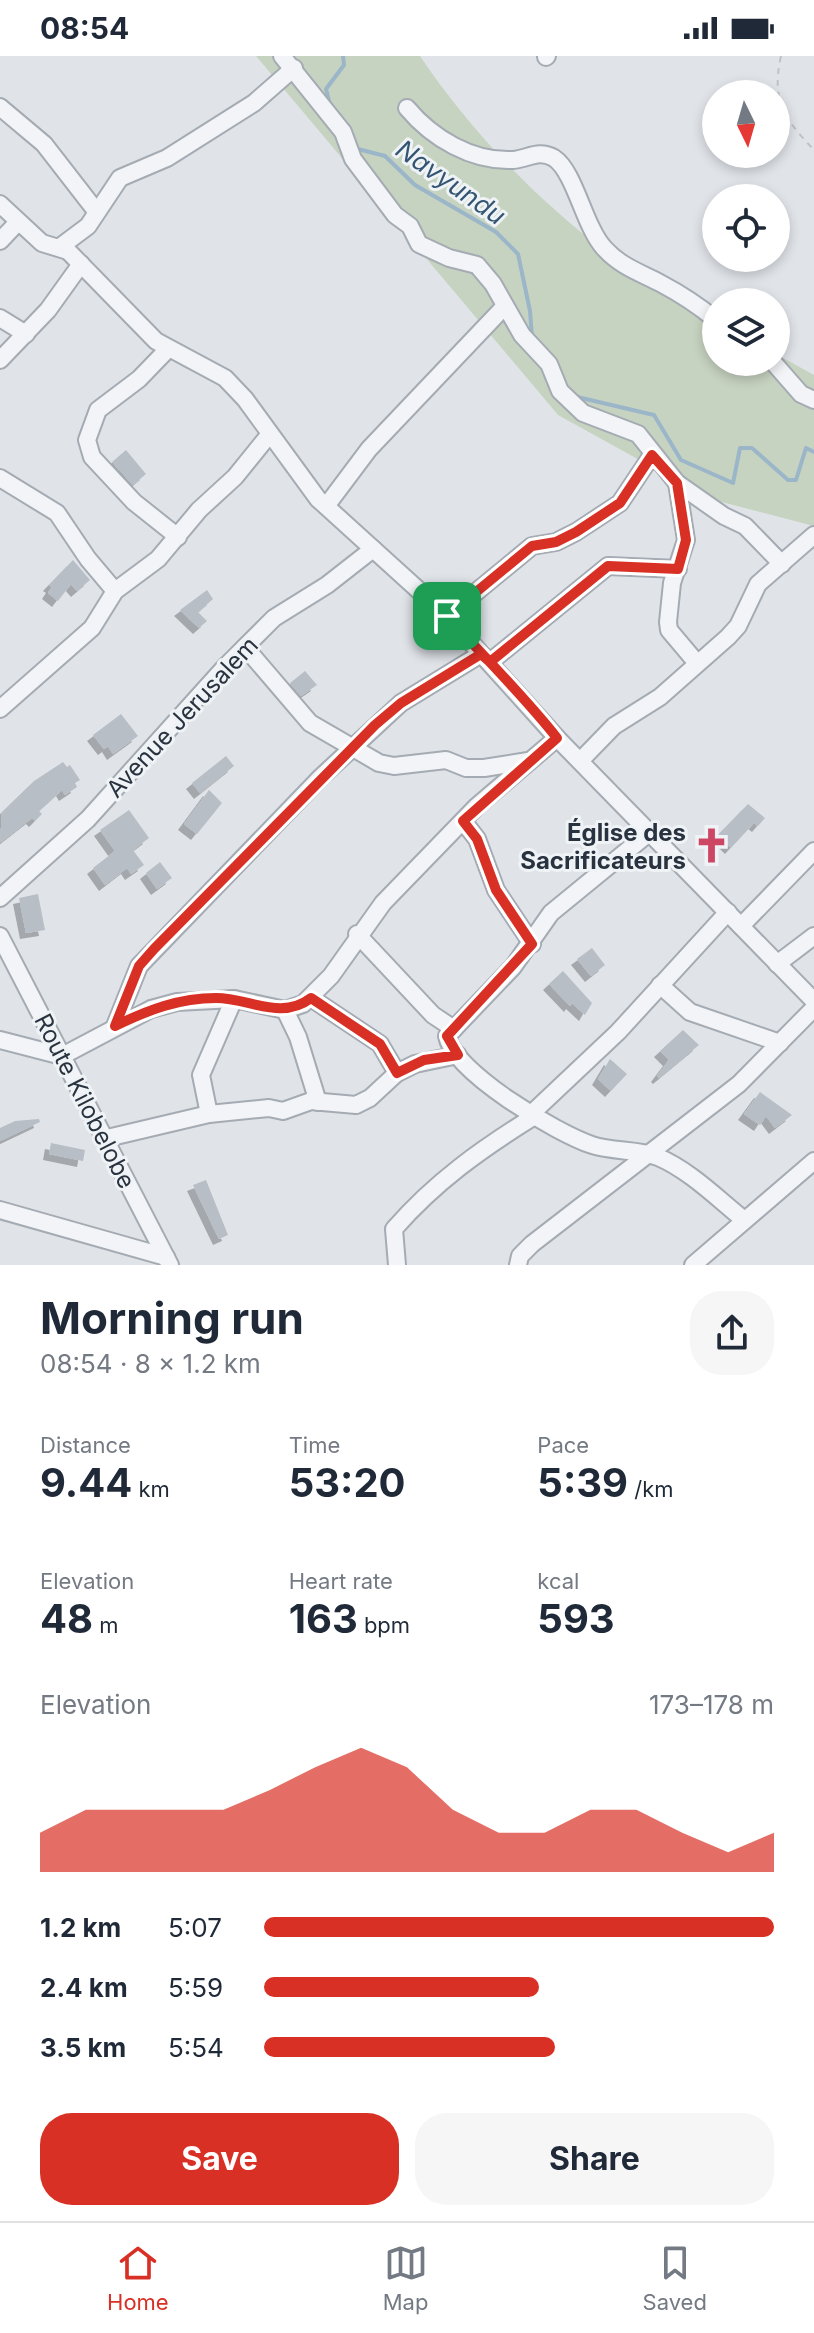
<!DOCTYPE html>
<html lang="en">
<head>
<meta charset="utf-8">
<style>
  :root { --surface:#fff; --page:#f6f6f7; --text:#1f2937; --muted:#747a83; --line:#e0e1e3; --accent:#d93025 }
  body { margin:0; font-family:Inter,sans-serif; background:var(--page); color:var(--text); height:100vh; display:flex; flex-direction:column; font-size:30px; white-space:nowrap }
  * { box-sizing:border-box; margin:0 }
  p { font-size:26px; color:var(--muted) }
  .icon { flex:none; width:44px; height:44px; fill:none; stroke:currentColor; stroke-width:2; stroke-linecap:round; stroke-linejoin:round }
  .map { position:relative; height:1209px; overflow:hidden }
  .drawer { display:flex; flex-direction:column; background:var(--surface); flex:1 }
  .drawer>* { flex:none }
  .needle { width:52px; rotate:175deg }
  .buttons { position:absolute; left:702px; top:24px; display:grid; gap:16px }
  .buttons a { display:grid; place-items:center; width:88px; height:88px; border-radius:50%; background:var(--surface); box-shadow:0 4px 12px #0003; font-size:40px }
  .pin { position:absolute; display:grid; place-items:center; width:68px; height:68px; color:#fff; margin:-34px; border-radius:16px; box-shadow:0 4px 12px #0006 }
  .round { display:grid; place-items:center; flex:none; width:84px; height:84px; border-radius:32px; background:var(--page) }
  .headline { display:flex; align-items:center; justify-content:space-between; height:136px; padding:0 40px }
  h1 { font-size:44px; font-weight:700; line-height:60px }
  .stats { display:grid; grid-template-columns:repeat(3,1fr); gap:12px; height:136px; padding:8px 40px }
  .stats div { display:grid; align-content:center }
  .stats b { font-size:40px; font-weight:700 }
  .stats small { font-size:22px; font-weight:400 }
  .stats p { font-size:22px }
  .chart { height:224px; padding:16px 40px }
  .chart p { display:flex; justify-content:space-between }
  .chart svg { width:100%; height:144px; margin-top:8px; fill:var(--accent); opacity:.7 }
  .primary-button { display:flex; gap:16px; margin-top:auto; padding:16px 40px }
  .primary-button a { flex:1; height:92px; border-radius:32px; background:var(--accent); color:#fff; font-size:32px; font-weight:700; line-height:92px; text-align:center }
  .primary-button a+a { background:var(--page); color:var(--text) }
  ul { padding:0 40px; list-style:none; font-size:26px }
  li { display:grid; grid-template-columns:128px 96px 1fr; align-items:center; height:60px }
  li i { height:20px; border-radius:10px; background:var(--accent) }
  .status { display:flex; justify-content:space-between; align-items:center; height:56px; padding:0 40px; background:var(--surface); direction:ltr }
  .status svg { height:22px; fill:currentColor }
  .dock { display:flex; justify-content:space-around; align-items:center; height:112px; border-top:2px solid var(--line); background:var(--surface); font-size:22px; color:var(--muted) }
  .dock a { display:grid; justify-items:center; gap:4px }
  .dock .active { color:var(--accent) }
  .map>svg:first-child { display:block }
  .green { fill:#c7d3c1 }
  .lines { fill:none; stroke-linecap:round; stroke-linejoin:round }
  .stream { stroke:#9bb5c9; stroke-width:4 }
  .building { fill:#b7bec5; filter:url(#shadow) }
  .minor-casing { stroke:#a5abb3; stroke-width:20 }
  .path { stroke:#bec2c7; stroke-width:2; stroke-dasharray:6 6; stroke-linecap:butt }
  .minor { stroke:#f2f4f7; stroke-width:16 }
  .route-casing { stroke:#fff; stroke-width:16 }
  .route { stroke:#d93025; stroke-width:10 }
  .labels { text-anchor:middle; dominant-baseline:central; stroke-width:6; stroke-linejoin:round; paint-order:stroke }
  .street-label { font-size:24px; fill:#293340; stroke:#eff3f6 }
  .poi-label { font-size:24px; font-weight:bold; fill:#293340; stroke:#eff3f6; text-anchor:end }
  .water-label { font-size:26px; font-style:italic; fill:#335573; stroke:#eff3f6 }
</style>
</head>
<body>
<div class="status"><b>08:54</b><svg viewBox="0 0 49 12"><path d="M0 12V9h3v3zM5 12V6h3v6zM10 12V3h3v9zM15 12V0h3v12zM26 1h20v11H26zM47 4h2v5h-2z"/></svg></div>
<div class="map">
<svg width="814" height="1209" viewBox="0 0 814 1209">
  <defs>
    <filter id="shadow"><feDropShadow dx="-6" dy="6" stdDeviation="0" flood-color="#0004"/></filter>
  </defs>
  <rect width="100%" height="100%" fill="#e0e4e9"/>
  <path class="green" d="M256,0H420C495,111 598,203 716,266V306H776V298L814,319V470L710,443L558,359Z"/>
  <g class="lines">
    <g class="stream">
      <polyline points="330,49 326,33 344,9 343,0"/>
      <polyline points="354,92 385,100 415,129 496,176 518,198 530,255 532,281"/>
      <polyline points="573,340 654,359 681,404 733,427 740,392 752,392 788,424 796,424 806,392 814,396"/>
    </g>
  </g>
  <g class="building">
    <polygon points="126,394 146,418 133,429 112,406"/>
    <polygon points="73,504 90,524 77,535 71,528 58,545 48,537 52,531 49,529"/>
    <polygon points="207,534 213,543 198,556 207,565 199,572 180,554"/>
    <polygon points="305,615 317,629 301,640 290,627"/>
    <polygon points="121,658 138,680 113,698 108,690 104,693 93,679"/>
    <polygon points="226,700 234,710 200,737 192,727"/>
    <polygon points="63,706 67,711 70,709 80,724 75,727 77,731 65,739 62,734 39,755 42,758 35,765 32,762 0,787 2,756 34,725"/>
    <polygon points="209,734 222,747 197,778 184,768"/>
    <polygon points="748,748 765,762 758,770 754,767 731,792 718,779"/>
    <polygon points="129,754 149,782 133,794 144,809 131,818 127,812 105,829 93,812 115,795 100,774"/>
    <polygon points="160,806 172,822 157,833 146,817"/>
    <polygon points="38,838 45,874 26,877 19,842"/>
    <polygon points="592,892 605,909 591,920 577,903"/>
    <polygon points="563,915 592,947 585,959 572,947 570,950 549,928"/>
    <polygon points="683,974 699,989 659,1022 657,1020 669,1004 660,995"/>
    <polygon points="610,1003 627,1018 611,1035 598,1023"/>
    <polygon points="760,1036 792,1059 775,1072 766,1060 760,1069 744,1058"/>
    <polygon points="39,1063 40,1066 0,1085 0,1072 15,1065"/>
    <polygon points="51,1087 85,1094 83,1105 49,1098"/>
    <polygon points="206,1124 228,1179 219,1183 193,1129"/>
  </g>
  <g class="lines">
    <defs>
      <g id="minor">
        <polyline points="282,0 343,76 353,103 395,159 410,170 419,188 449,202 477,209 493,228 522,279 549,308 560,335 583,357 638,378 677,427 724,460 745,470 782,508"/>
        <polyline points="546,1 547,0"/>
        <polyline points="0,51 44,88 96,155"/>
        <path d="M407,52C432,82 472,106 513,104C528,103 538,93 554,102C575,116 584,170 604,192C620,210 639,216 660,227C679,237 699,250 716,264"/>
        <polyline points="0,148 42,187 68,195 156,285 225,322 245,343 318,443 447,560 557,682 814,945"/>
        <polyline points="0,185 18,166"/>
        <polyline points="60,191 88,170 120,122 167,102 254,47 294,12"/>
        <polyline points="0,262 26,278"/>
        <polyline points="168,293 139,323 98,354 87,384 92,401 134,446 178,481"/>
        <polyline points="0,304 48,254 81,208"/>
        <polyline points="773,306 801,338 814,344"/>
        <polyline points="0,422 57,457 88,503 115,535"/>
        <polyline points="677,427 686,484 672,527 668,566 669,574 696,606"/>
        <polyline points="327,449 369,393 505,250"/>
        <polyline points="447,560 532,490 556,486 576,476 620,447 652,399"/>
        <polyline points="245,591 310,667 379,707 394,710 446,704 466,712 484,712 528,705"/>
        <polyline points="490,606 608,510 678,513"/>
        <polyline points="0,653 92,572 115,535 158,503 199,454 235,421 269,379"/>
        <polyline points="581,704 614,670 660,641 728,581 738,570 758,528 814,479"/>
        <polyline points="463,765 477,783 496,834 532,888"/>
        <path d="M650,776L551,857L513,911L447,980C453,1016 558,1078 592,1089C613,1096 638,1093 658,1101C689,1114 717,1142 743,1163"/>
        <polyline points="0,842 88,763 224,612 274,562 327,529 373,493"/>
        <polyline points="741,870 814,795"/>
        <polyline points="357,878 433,959 454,973"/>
        <polyline points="0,880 170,1209"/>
        <polyline points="777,908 814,880"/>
        <polyline points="660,929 690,956 780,987"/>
        <polyline points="311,942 380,988 397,1017"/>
        <polyline points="285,954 298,981 318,1046"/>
        <polyline points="115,970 139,910 321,721 401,647 481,598"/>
        <polyline points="0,984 62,1000 151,953 177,946 234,943 285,954 303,948 331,920 383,847 477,750 557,682"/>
        <polyline points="209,1058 201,1019 234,943"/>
        <polyline points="530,1059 618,976 728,856"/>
        <polyline points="103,1083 209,1058 269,1052 283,1055 311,1045 356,1049 370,1042 397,1017 415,1008 458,999"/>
        <polyline points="0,1154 166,1201"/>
        <path d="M397,1209L394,1173C435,1126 480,1094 533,1061"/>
        <polyline points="518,1209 520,1200 532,1188 739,1028 814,952"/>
        <polyline points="693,1209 814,1105"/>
      </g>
    </defs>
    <use href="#minor" class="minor-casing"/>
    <path class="path" d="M781,0C771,45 784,62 814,94"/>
    <use href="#minor" class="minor"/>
  </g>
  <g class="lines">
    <defs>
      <path id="route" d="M447,560C484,601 523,639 557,682L463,765L477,783L496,834L532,888L447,980L458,999L424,1004L397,1017L380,988L311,942C281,965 249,942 216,942C179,942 148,954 115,970L139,910L154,893L375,669L401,647L481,598L490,606L608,510L678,513L686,484L677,427L652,399L620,447L576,476L556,486L532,490L447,560"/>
    </defs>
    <use href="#route" class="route-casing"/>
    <use href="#route" class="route"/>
  </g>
  <defs>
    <symbol id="church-bare" viewBox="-9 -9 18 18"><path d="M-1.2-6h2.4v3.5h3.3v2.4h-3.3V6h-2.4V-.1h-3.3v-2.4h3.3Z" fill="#cd4664" stroke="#eff3f6" stroke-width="2.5" paint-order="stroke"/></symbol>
  </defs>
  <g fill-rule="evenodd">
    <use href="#church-bare" x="686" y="764" width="51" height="51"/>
  </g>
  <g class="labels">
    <g class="street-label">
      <text transform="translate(182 661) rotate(-47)">Avenue Jerusalem</text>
      <text transform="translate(85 1045) rotate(63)">Route Kilobelobe</text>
    </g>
    <g class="poi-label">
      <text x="686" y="776">Église des<tspan x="686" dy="28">Sacrificateurs</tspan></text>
    </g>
    <g class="water-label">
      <text transform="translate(451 126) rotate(35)">Navyundu</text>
    </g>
  </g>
</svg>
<div class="buttons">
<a><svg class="needle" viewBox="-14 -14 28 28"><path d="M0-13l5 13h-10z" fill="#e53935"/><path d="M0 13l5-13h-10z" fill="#747a83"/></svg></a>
<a><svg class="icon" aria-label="locate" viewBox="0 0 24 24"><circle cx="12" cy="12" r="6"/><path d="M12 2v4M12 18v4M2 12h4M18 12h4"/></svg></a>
<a><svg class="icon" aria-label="layers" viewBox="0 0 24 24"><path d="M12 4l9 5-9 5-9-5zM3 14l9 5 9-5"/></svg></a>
</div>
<div class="pin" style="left:447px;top:560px;background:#1e9e55"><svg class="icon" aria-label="arrive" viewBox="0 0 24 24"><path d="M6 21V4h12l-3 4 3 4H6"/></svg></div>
</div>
<section class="drawer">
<div class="headline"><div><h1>Morning run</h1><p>08:54 · 8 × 1.2 km</p></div><a class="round"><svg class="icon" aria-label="share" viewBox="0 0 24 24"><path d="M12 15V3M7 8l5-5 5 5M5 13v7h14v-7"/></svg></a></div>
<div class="stats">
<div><p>Distance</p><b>9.44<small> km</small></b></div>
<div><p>Time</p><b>53:20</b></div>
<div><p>Pace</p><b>5:39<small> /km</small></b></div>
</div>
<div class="stats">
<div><p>Elevation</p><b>48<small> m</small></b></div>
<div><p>Heart rate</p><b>163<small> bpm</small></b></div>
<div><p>kcal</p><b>593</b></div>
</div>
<div class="chart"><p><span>Elevation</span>173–178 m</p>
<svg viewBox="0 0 160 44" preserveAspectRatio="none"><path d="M0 44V32L10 25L20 25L30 25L40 25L50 19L60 12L70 6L80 12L90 25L100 32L110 32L120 25L130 25L140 32L150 38L160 32V44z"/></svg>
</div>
<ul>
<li><b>1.2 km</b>5:07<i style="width:100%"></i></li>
<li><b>2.4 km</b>5:59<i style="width:54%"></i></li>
<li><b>3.5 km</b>5:54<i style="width:57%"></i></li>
</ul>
<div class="primary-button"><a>Save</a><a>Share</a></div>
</section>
<nav class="dock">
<a class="active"><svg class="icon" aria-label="home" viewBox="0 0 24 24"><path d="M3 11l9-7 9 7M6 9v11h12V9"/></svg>Home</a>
<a><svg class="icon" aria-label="map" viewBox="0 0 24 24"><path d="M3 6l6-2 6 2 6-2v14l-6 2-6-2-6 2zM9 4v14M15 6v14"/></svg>Map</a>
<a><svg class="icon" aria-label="saved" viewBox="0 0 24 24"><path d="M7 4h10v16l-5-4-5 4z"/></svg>Saved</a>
</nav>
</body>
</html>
